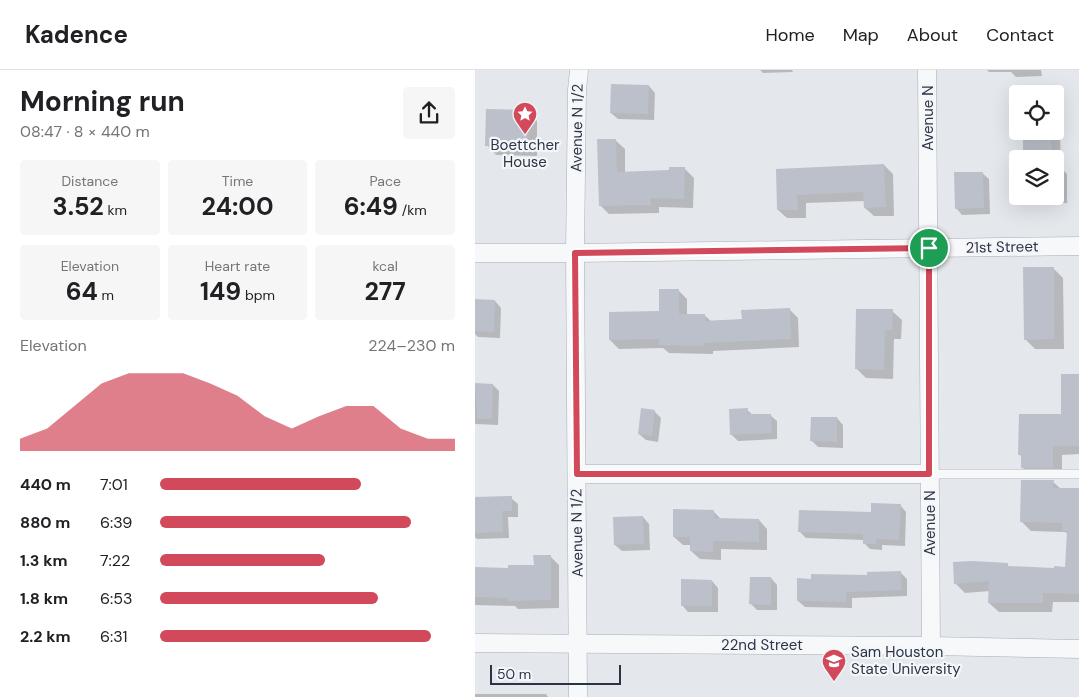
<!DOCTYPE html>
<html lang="en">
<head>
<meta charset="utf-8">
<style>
  :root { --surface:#fff; --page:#f6f6f6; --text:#202124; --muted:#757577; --line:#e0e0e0; --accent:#d1495b }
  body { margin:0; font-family:"DM Sans",sans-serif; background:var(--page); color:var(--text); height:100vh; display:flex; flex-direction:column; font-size:19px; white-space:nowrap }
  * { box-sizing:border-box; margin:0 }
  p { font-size:16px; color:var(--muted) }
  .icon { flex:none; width:28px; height:28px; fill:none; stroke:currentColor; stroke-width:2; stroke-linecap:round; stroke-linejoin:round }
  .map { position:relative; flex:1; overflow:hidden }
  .side { display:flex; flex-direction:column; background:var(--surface); width:475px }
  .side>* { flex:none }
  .controls { position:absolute; left:534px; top:15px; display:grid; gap:10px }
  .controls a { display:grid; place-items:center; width:55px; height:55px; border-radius:5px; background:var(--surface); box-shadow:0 5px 20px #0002; font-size:25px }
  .scale { position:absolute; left:15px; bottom:12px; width:131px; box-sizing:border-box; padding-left:5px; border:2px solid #2b3445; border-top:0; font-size:14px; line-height:18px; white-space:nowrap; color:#2b3445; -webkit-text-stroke:4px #f4f6f9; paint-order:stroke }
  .pin { position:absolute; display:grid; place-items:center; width:42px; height:42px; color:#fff; margin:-21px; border:2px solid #fff; border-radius:50%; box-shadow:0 1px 5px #0007 }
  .round { display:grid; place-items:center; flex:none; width:52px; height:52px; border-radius:5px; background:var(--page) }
  .summary { display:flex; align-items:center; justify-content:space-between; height:85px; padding:0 20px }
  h1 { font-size:28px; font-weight:700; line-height:38px }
  .metrics { display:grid; grid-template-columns:repeat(3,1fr); gap:8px; height:85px; padding:5px 20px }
  .metrics div { display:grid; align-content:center; border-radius:5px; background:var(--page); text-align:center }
  .metrics b { font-size:25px; font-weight:700 }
  .metrics small { font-size:14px; font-weight:400 }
  .metrics p { font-size:14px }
  .chart { height:140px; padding:10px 20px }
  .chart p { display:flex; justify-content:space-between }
  .chart svg { width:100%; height:90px; margin-top:5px; fill:var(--accent); opacity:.7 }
  ul { padding:0 20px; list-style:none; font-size:16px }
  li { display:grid; grid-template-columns:80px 60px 1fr; align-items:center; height:38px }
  li i { height:12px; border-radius:6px; background:var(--accent) }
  header { display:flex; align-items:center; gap:30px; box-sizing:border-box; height:70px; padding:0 25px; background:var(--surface); border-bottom:1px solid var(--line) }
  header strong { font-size:24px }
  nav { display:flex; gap:28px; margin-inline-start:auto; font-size:18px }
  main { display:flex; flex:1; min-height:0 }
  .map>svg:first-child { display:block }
  .shadow { fill:#0003 }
  .building { fill:#bbc0ca }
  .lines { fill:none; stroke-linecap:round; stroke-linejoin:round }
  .lane-casing { stroke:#a9aeb7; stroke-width:10 }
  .street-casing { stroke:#a9aeb7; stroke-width:19 }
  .lane { stroke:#f7f8fa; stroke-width:9 }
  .street { stroke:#f7f8fa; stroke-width:18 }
  .route-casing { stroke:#fff; stroke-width:10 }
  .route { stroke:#d1495b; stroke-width:6 }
  .labels { text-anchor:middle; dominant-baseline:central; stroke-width:4.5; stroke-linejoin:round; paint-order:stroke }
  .street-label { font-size:15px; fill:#2b3445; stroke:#f4f6f9 }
  .poi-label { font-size:15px; fill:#2b3445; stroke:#f4f6f9 }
</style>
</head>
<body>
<header>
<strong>Kadence</strong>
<nav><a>Home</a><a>Map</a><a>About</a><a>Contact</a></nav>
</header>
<main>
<section class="side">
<div class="summary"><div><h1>Morning run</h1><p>08:47 · 8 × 440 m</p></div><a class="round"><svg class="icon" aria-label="share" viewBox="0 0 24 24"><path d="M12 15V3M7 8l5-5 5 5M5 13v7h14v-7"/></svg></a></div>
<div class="metrics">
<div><p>Distance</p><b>3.52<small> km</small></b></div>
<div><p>Time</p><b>24:00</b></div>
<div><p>Pace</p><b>6:49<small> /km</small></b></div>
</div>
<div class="metrics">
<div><p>Elevation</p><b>64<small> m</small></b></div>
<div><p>Heart rate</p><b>149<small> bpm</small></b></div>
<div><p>kcal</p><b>277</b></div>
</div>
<div class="chart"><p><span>Elevation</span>224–230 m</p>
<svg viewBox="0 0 160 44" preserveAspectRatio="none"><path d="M0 44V38L10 33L20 22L30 11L40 6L50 6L60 6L70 11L80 17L90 27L100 33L110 27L120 22L130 22L140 33L150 38L160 38V44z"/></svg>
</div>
<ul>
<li><b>440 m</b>7:01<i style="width:68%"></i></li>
<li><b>880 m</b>6:39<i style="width:85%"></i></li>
<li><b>1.3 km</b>7:22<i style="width:56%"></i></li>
<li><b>1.8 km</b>6:53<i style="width:74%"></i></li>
<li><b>2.2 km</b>6:31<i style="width:92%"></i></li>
</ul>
</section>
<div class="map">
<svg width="604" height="627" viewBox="0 0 604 627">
  <rect width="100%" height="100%" fill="#e4e7ec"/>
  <g class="shadow">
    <polygon points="285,0 317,0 318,2 288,3"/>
    <polygon points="512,0 566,0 567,6 541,7 536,2 514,2"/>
    <polygon points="174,16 180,23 179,50 143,49 136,43"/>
    <polygon points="53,41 62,51 62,86 21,85 12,75"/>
    <polygon points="580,58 585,64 586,98 592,104 592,133 560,133 553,126 580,126 580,89 550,89 549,61 580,61"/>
    <polygon points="140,70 150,79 150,103 196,101 196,98 210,99 219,108 218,138 184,137 184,143 134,144 125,135"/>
    <polygon points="409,95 418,104 419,146 399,146 390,138 390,131 331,133 331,148 312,148 303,140 303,100"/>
    <polygon points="507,103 514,109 515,144 487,145 481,138"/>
    <polygon points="578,198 588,208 589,279 560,279 550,269"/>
    <polygon points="203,220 212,229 212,245 229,245 236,251 268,250 314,239 323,248 324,277 238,281 238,284 194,283 188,278 144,279 135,270 185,243"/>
    <polygon points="0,231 20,231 26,238 25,268 3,267 0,264"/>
    <polygon points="417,241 427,250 426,269 419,269 418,309 391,308 381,298"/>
    <polygon points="587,305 604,305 604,384 587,385 587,406 556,406 547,397 548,388 545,385 588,345"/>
    <polygon points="0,314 18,315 24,321 23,355 0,354"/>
    <polygon points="272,340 278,345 295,345 302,351 302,369 263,371 256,364"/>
    <polygon points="179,341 186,348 183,372 171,370 164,364"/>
    <polygon points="362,348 368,355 368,378 343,377 337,371"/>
    <polygon points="578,412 586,419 604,419 604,532 578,532 577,542 524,542 514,533 515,521 490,523 480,513 532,495 536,498 580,499 592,498 593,464 590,462 556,461 547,452"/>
    <polygon points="0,428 36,428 43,434 43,447 33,447 34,468 2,469 0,467"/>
    <polygon points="425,435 431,442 430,476 407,475 407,480 395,479 389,473 389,470 331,468 325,462"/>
    <polygon points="238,441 246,449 284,450 292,459 292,480 246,479 246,490 225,489 216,481 216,475 208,475 199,467"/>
    <polygon points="168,447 174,454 175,480 147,481 140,475"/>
    <polygon points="75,486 84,495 84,538 43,539 40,536 0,535 0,498 34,499 60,496"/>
    <polygon points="425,502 432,509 432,526 377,528 377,538 330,537 323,531 394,506"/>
    <polygon points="296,508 302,515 302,540 282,540 276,534"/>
    <polygon points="237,511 243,518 243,542 213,542 207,535"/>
    <polygon points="0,624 71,624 73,627 0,627"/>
  </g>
  <g class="building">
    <polygon points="136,14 174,15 173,44 135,43"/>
    <polygon points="11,39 53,40 52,77 10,76"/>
    <polygon points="548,61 576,61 577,89 548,89"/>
    <polygon points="122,69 141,69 142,102 194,100 194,97 210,97 209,129 175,128 176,135 124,136"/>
    <polygon points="409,94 411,137 389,138 388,122 322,125 323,140 302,140 301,99"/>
    <polygon points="479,102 508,102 509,138 480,139"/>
    <polygon points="548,197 579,197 579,269 549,270"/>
    <polygon points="184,219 204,219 204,244 230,244 230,251 267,249 266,240 315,238 316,269 229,273 229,276 184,275 184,269 134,270 134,242 184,241"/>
    <polygon points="0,229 20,230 19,262 0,261"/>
    <polygon points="381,239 418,239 417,260 410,260 409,300 380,299"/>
    <polygon points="586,304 604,304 604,376 578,376 578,398 546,398 546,385 543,385 544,344 586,344"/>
    <polygon points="0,313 18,314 17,349 2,349"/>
    <polygon points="166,338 180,340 177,366 163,364"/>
    <polygon points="273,338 273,344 296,344 297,363 255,365 254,339"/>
    <polygon points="336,347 362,347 362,372 335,371"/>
    <polygon points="546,410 579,410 578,418 604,418 604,524 568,523 568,533 513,533 514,511 479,514 478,492 497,491 533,493 533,496 579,498 579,496 590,497 592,461 587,461 587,453 545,452"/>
    <polygon points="37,426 37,441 27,441 28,462 0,463 0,427"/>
    <polygon points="396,433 426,434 424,470 401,469 401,474 388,474 388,464 323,462 324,440 396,442"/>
    <polygon points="198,439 239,440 239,448 284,449 284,472 238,471 238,482 215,481 215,467 198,467"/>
    <polygon points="168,446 169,474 139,475 138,447"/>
    <polygon points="58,485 76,485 76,530 33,531 33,528 0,527 0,497 33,498 33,495 59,495"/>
    <polygon points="426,501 427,520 371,522 371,532 322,531 322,508 336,509 336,504 392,505 392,502"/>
    <polygon points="275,507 296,507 296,535 274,534"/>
    <polygon points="206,509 237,510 237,536 206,536"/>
  </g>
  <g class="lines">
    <defs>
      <polyline id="lane" points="454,404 604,404"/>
      <g id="street">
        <polyline points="452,0 456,576"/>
        <polyline points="0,183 100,183 604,176"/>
        <polyline points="102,404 454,404"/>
        <polyline points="0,573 456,576 604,579"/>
        <polyline points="103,627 100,183 102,20 104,0"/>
      </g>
    </defs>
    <use href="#lane" class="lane-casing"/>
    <use href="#street" class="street-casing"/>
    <use href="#lane" class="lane"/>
    <use href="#street" class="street"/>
  </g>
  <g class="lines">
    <defs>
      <polygon id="route" points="454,178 454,404 102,404 100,183"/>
    </defs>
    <use href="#route" class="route-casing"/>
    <use href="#route" class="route"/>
  </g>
  <defs>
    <symbol id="sight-pin" viewBox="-11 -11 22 30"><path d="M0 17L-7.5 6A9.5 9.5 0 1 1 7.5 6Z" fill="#d1495b" stroke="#f4f6f9"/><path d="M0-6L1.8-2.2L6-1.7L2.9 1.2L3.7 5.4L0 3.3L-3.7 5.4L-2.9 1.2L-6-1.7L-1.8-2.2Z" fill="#fff"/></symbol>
    <symbol id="university-pin" viewBox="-11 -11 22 30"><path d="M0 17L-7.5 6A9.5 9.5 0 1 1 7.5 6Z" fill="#d1495b" stroke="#f4f6f9"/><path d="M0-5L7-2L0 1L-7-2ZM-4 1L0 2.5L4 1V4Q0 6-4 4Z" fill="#fff"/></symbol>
  </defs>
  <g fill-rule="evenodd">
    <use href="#sight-pin" x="36" y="30" width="28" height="38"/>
    <use href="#university-pin" x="345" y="577" width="28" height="38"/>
  </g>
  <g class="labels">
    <g class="street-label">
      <text transform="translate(453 48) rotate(-90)">Avenue N</text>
      <text transform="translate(102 58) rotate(-89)">Avenue N 1/2</text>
      <text transform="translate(527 177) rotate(-1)">21st Street</text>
      <text transform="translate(455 453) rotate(-90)">Avenue N</text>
      <text transform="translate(102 463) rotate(-91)">Avenue N 1/2</text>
      <text x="287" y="575">22nd Street</text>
    </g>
    <g class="poi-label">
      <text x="50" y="75">Boettcher<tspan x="50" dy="17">House</tspan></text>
      <text x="376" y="582" text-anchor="start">Sam Houston<tspan x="376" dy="17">State University</tspan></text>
    </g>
  </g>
</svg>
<div class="controls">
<a><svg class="icon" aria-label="locate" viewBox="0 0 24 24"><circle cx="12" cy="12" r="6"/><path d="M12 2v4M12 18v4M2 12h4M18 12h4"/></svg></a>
<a><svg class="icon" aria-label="layers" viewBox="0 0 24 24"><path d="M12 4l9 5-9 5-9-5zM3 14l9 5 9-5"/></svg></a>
</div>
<div class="scale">50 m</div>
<div class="pin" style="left:454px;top:178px;background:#1e9e55"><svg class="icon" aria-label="arrive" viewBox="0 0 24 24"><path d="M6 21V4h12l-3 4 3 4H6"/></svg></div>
</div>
</main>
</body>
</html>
